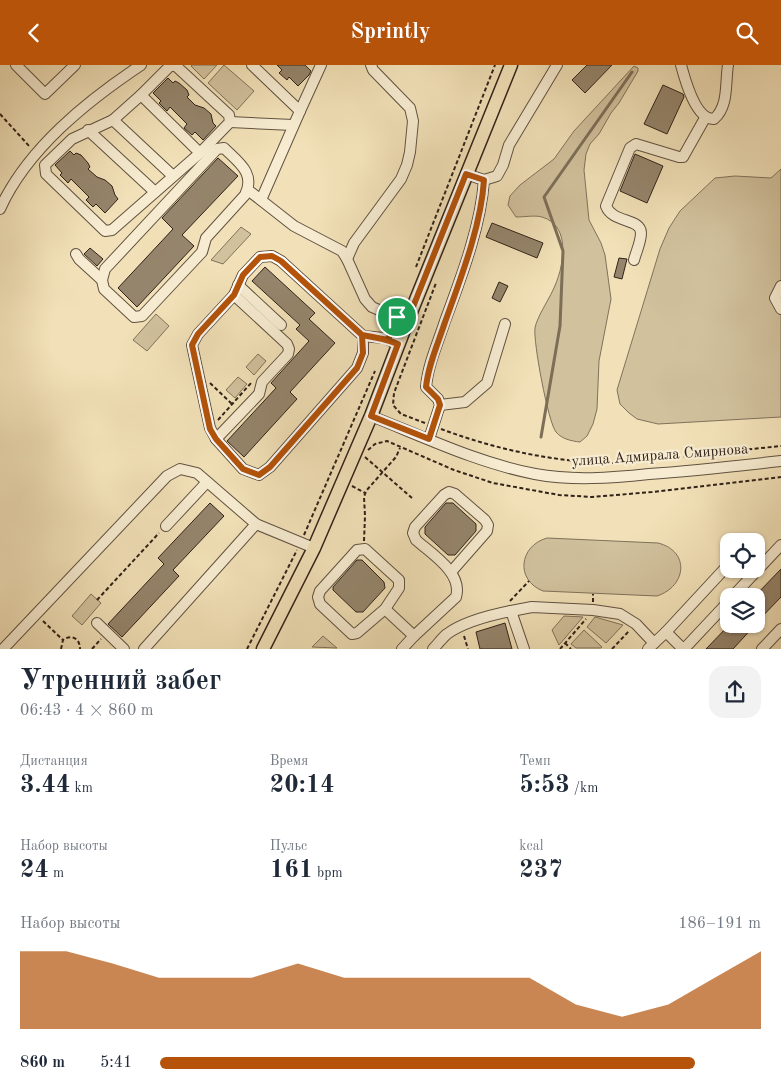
<!DOCTYPE html>
<html lang="ru">
<head>
<meta charset="utf-8">
<style>
  :root { --surface:#fff; --page:#f2f2f3; --text:#1f2937; --muted:#747a83; --accent:#b45309 }
  body { margin:0; font-family:"Old Standard TT",serif; background:var(--page); color:var(--text); height:100vh; display:flex; flex-direction:column; font-size:19px; white-space:nowrap }
  * { box-sizing:border-box; margin:0 }
  p { font-size:16px; color:var(--muted) }
  .icon { flex:none; width:28px; height:28px; fill:none; stroke:currentColor; stroke-width:2; stroke-linecap:round; stroke-linejoin:round }
  .map { position:relative; height:584px; overflow:hidden }
  .details { display:flex; flex-direction:column; background:var(--surface); flex:1 }
  .details>* { flex:none }
  .buttons { position:absolute; left:720px; top:468px; display:grid; gap:10px }
  .buttons a { display:grid; place-items:center; width:45px; height:45px; border-radius:10px; background:var(--surface); box-shadow:0 1px 4px #0004; font-size:25px }
  .pin { position:absolute; display:grid; place-items:center; width:42px; height:42px; color:#fff; margin:-21px; border:2px solid #fff; border-radius:50%; box-shadow:0 1px 5px #0007 }
  .round { display:grid; place-items:center; flex:none; width:52px; height:52px; border-radius:15px; background:var(--page) }
  .summary { display:flex; align-items:center; justify-content:space-between; height:85px; padding:0 20px }
  h1 { font-size:28px; font-weight:700; line-height:38px }
  .metrics { display:grid; grid-template-columns:repeat(3,1fr); gap:8px; height:85px; padding:5px 20px }
  .metrics div { display:grid; align-content:center }
  .metrics b { font-size:25px; font-weight:700 }
  .metrics small { font-size:14px; font-weight:400 }
  .metrics p { font-size:14px }
  .chart { height:140px; padding:10px 20px }
  .chart p { display:flex; justify-content:space-between }
  .chart svg { width:100%; height:90px; margin-top:5px; fill:var(--accent); opacity:.7 }
  ul { padding:0 20px; list-style:none; font-size:16px }
  li { display:grid; grid-template-columns:80px 60px 1fr; align-items:center; height:38px }
  li i { height:12px; border-radius:6px; background:var(--accent) }
  header { display:flex; justify-content:space-between; align-items:center; height:65px; padding:0 20px; background:var(--accent); color:#fff; font-size:22px; font-weight:700 }
  .map>svg:first-child { display:block }
  .green { fill:#d1c19d; stroke:#80725b }
  .lines { fill:none; stroke-linecap:round; stroke-linejoin:round }
  .stream { stroke:#7d6e58; stroke-width:3 }
  .building { fill:#95856c; stroke:#302219 }
  .minor-casing { stroke:#605241; stroke-width:12 }
  .major-casing { stroke:#302219; stroke-width:15 }
  .path { stroke:#302219; stroke-width:2; stroke-dasharray:4 2.5; stroke-linecap:butt }
  .minor { stroke:#f7ecd1; stroke-width:10 }
  .major { stroke:#f2e1b8; stroke-width:12 }
  .route-casing { stroke:#fff; stroke-width:10 }
  .route { stroke:#b45309; stroke-width:6 }
  .labels { text-anchor:middle; dominant-baseline:central; stroke-width:4.5; stroke-linejoin:round; paint-order:stroke }
  .street-label { font-size:15px; fill:#302219; stroke:#f7ecd1 }
</style>
</head>
<body>
<header><svg class="icon" aria-label="back" viewBox="0 0 24 24"><path d="M15 5l-7 7 7 7"/></svg>Sprintly<svg class="icon" aria-label="search" viewBox="0 0 24 24"><circle cx="10" cy="10" r="6"/><path d="M15 15l6 6"/></svg></header>
<div class="map">
<svg width="781" height="584" viewBox="0 0 781 584">
  <rect width="100%" height="100%" fill="#f2e1b8"/>
  <filter id="stains"><feTurbulence type="fractalNoise" baseFrequency=".004" numOctaves="4"/><feColorMatrix values="0 0 0 0 .2 0 0 0 0 .09 0 0 0 0 .02 0 0 0 .5 -.17"/></filter>
  <radialGradient id="worn" r=".72"><stop offset=".6" stop-color="#630" stop-opacity="0"/><stop offset="1" stop-color="#630" stop-opacity=".3"/></radialGradient>
  <g class="green">
    <polygon points="192,0 217,0 204,14 191,1"/>
    <polygon points="224,0 254,26 237,45 208,18"/>
    <path d="M634,1L638,3V6L619,38L611,48L599,69L590,79L586,89L584,105L589,155L601,178L605,190L611,234L599,296L597,344L593,359L587,371L580,377C571,376 562,374 556,367C548,357 533,276 535,263C537,252 548,236 553,225C563,205 573,161 542,152C535,150 524,152 516,152L508,140L510,131L520,120L554,94L574,66Z"/>
    <polygon points="781,104 781,352 658,359 637,354 629,348 620,339 617,325 660,184 669,163 680,146 715,113 735,111 771,113"/>
    <polygon points="241,162 251,169 223,199 211,195"/>
    <polygon points="156,249 169,261 147,286 133,275"/>
    <polygon points="258,289 266,296 254,310 246,302"/>
    <polygon points="238,312 247,319 235,333 226,325"/>
    <path d="M547,473L658,478C690,486 687,521 657,531L543,526C515,515 519,481 547,473Z"/>
    <polygon points="91,529 101,538 82,560 72,551"/>
    <polygon points="564,551 583,552 559,580 552,565"/>
    <polygon points="595,552 623,560 606,578 587,562"/>
    <polygon points="584,565 602,582 601,583 576,583 571,579"/>
    <polygon points="323,571 337,583 312,582"/>
  </g>
  <g class="lines">
    <polyline class="stream" points="541,372 560,261 563,186 544,132 632,7"/>
  </g>
  <g class="building">
    <polygon points="277,0 305,0 311,6 309,10 298,21 289,12 287,15 279,8 282,5"/>
    <polygon points="587,0 612,0 585,28 572,15"/>
    <polygon points="168,13 173,18 175,16 179,18 187,25 189,30 187,32 195,40 204,43 211,49 213,58 216,61 203,75 195,67 192,70 184,63 187,59 170,42 167,46 159,38 161,36 153,28"/>
    <polygon points="663,20 683,29 684,32 667,69 644,59"/>
    <polygon points="70,86 74,90 76,88 81,90 88,98 90,102 88,104 97,112 105,115 112,121 115,130 118,134 105,148 96,139 93,142 86,135 89,132 71,114 68,118 60,110 62,108 55,100"/>
    <polygon points="635,89 663,101 647,138 620,126"/>
    <polygon points="218,93 238,111 182,170 194,181 137,242 118,223 173,164 162,153"/>
    <polygon points="492,158 543,178 537,193 486,172"/>
    <polygon points="90,183 103,194 97,201 84,189"/>
    <polygon points="619,193 627,194 622,214 614,212"/>
    <polygon points="265,202 315,248 309,254 335,278 290,327 297,334 244,392 227,376 276,323 271,318 309,276 296,264 300,260 252,216"/>
    <polygon points="499,217 508,221 500,237 492,233"/>
    <polygon points="210,438 224,451 173,505 179,511 122,572 108,559 164,499 158,493"/>
    <polygon points="446,438 453,438 476,459 476,466 455,490 448,490 425,469 425,462"/>
    <polygon points="357,495 362,495 384,517 385,523 363,547 356,547 333,525 333,522"/>
    <polygon points="781,504 781,532 756,558 756,530"/>
    <polygon points="505,558 512,584 480,584 476,567"/>
    <polygon points="730,559 756,559 733,584 706,584"/>
  </g>
  <g class="lines">
    <defs>
      <g id="minor">
        <polyline points="16,0 45,29 75,0"/>
        <polyline points="252,0 300,46 321,0"/>
        <path d="M681,0C685,15 696,55 714,54C729,41 725,18 728,0"/>
        <polyline points="113,55 141,30"/>
        <polyline points="230,57 293,60"/>
        <polyline points="88,65 155,127"/>
        <path d="M224,83C238,97 256,108 245,130L206,173L202,187L142,251L134,252L104,224L102,215L105,204L217,84Z"/>
        <polyline points="466,109 484,115 497,111 503,100 509,80 557,0"/>
        <polyline points="173,111 113,55 72,74 45,100 46,109 105,166 112,165 200,88 230,57 229,50 176,1 170,1 141,30 200,88"/>
        <polyline points="248,125 294,161 342,186 347,194 365,234 372,242 407,257"/>
        <polyline points="261,135 300,46"/>
        <path d="M0,144C27,84 87,36 141,0"/>
        <polyline points="76,189 79,194 102,215"/>
        <polygon points="272,191 281,196 363,271 363,288 357,303 270,402 259,410 243,404 216,374 210,363 192,280 198,269 234,230 243,210 260,192"/>
        <polyline points="347,194 354,178 401,114 407,100 410,87 413,56 410,43 373,5 371,0"/>
        <path d="M634,195C636,187 641,177 641,168C641,153 612,158 606,141L630,83L636,79L679,92H683L705,53"/>
        <polyline points="238,220 281,260"/>
        <polyline points="781,221 775,233 781,244"/>
        <polyline points="363,271 384,273 398,279"/>
        <polyline points="440,340 465,337 487,318 505,259"/>
        <path d="M371,351C424,372 478,398 535,409C573,416 611,413 649,409C693,406 737,401 781,396"/>
        <polyline points="216,374 259,329 262,317 288,289 289,284 287,279 234,230"/>
        <path d="M429,374L440,340L438,334L426,322C428,299 438,278 445,256C461,213 481,161 484,115"/>
        <polyline points="166,461 207,417"/>
        <polyline points="749,476 750,475"/>
        <polyline points="733,531 781,480"/>
        <polyline points="385,544 357,568 352,569 320,539 318,532 320,526 357,485 365,484 399,515 399,523 385,544 414,571 402,584"/>
        <polyline points="511,546 532,542 593,545 620,549 636,559 654,578"/>
        <polyline points="97,558 124,584"/>
        <polyline points="666,567 729,499"/>
        <path d="M414,571L456,532C463,508 432,489 416,475L413,468L415,462L444,430L449,427L455,429L485,455L488,460L487,466L451,507"/>
        <polyline points="3,584 167,411 180,404 197,408 256,459 314,483"/>
        <polyline points="144,584 256,459"/>
        <path d="M433,584C438,579 442,573 447,569C465,556 491,550 511,546L524,584"/>
        <polyline points="648,584 666,567 683,584"/>
        <polyline points="684,584 729,536"/>
        <polyline points="762,584 781,564"/>
      </g>
      <polyline id="major" points="263,584 314,483 371,351 407,257 511,0"/>
    </defs>
    <use href="#minor" class="minor-casing"/>
    <use href="#major" class="major-casing"/>
    <g class="path">
      <polyline points="0,49 30,82"/>
      <polyline points="416,202 495,0"/>
      <polyline points="210,318 232,339"/>
      <polyline points="218,355 251,318"/>
      <polyline points="425,358 401,349 393,340 394,328 436,218"/>
      <path d="M441,364C495,384 553,397 611,398C627,398 644,395 660,394C701,390 741,385 781,381"/>
      <polyline points="368,385 375,379 387,376 454,405 493,418 559,430 592,432 652,427 781,412"/>
      <polyline points="365,392 412,433"/>
      <polyline points="352,421 365,428"/>
      <polyline points="304,470 375,306"/>
      <polyline points="364,476 365,451 364,432 366,426 396,392 400,383"/>
      <polyline points="97,535 159,468"/>
      <polyline points="510,536 529,516"/>
      <polyline points="593,537 593,529"/>
      <polyline points="43,556 63,575"/>
      <polyline points="464,571 468,584"/>
      <polyline points="565,578 571,584"/>
      <path d="M61,584L63,575C71,569 80,573 80,584"/>
      <polyline points="92,584 101,574"/>
      <polyline points="247,584 297,485"/>
      <polyline points="560,584 586,554"/>
      <polyline points="612,584 629,566"/>
    </g>
    <use href="#minor" class="minor"/>
    <use href="#major" class="major"/>
  </g>
  <g class="lines">
    <defs>
      <path id="route" d="M397,252L388,275L362,270L281,196L272,191L260,192L243,210L234,230L198,269L192,280L210,364L216,374L243,404L259,410L270,402L357,303L363,288L362,270C375,272 386,274 398,279L371,351L429,374L440,340L438,334L426,322C428,301 437,281 444,260C460,215 481,162 484,115L466,109L407,257L397,252"/>
    </defs>
    <use href="#route" class="route-casing"/>
    <use href="#route" class="route"/>
  </g>
  <g class="labels">
    <g class="street-label">
      <text transform="translate(660 391) rotate(-4)">улица Адмирала Смирнова</text>
    </g>
  </g>
  <rect width="100%" height="100%" filter="url(#stains)"/>
  <rect width="100%" height="100%" fill="url(#worn)"/>
</svg>
<div class="buttons">
<a><svg class="icon" aria-label="locate" viewBox="0 0 24 24"><circle cx="12" cy="12" r="6"/><path d="M12 2v4M12 18v4M2 12h4M18 12h4"/></svg></a>
<a><svg class="icon" aria-label="layers" viewBox="0 0 24 24"><path d="M12 4l9 5-9 5-9-5zM3 14l9 5 9-5"/></svg></a>
</div>
<div class="pin" style="left:397px;top:252px;background:#1e9e55"><svg class="icon" aria-label="arrive" viewBox="0 0 24 24"><path d="M6 21V4h12l-3 4 3 4H6"/></svg></div>
</div>
<section class="details">
<div class="summary"><div><h1>Утренний забег</h1><p>06:43 · 4 × 860 m</p></div><a class="round"><svg class="icon" aria-label="share" viewBox="0 0 24 24"><path d="M12 15V3M7 8l5-5 5 5M5 13v7h14v-7"/></svg></a></div>
<div class="metrics">
<div><p>Дистанция</p><b>3.44<small> km</small></b></div>
<div><p>Время</p><b>20:14</b></div>
<div><p>Темп</p><b>5:53<small> /km</small></b></div>
</div>
<div class="metrics">
<div><p>Набор высоты</p><b>24<small> m</small></b></div>
<div><p>Пульс</p><b>161<small> bpm</small></b></div>
<div><p>kcal</p><b>237</b></div>
</div>
<div class="chart"><p><span>Набор высоты</span>186–191 m</p>
<svg viewBox="0 0 160 44" preserveAspectRatio="none"><path d="M0 44V6L10 6L20 12L30 19L40 19L50 19L60 12L70 19L80 19L90 19L100 19L110 19L120 32L130 38L140 32L150 19L160 6V44z"/></svg>
</div>
<ul>
<li><b>860 m</b>5:41<i style="width:89%"></i></li>
</ul>
</section>
</body>
</html>
